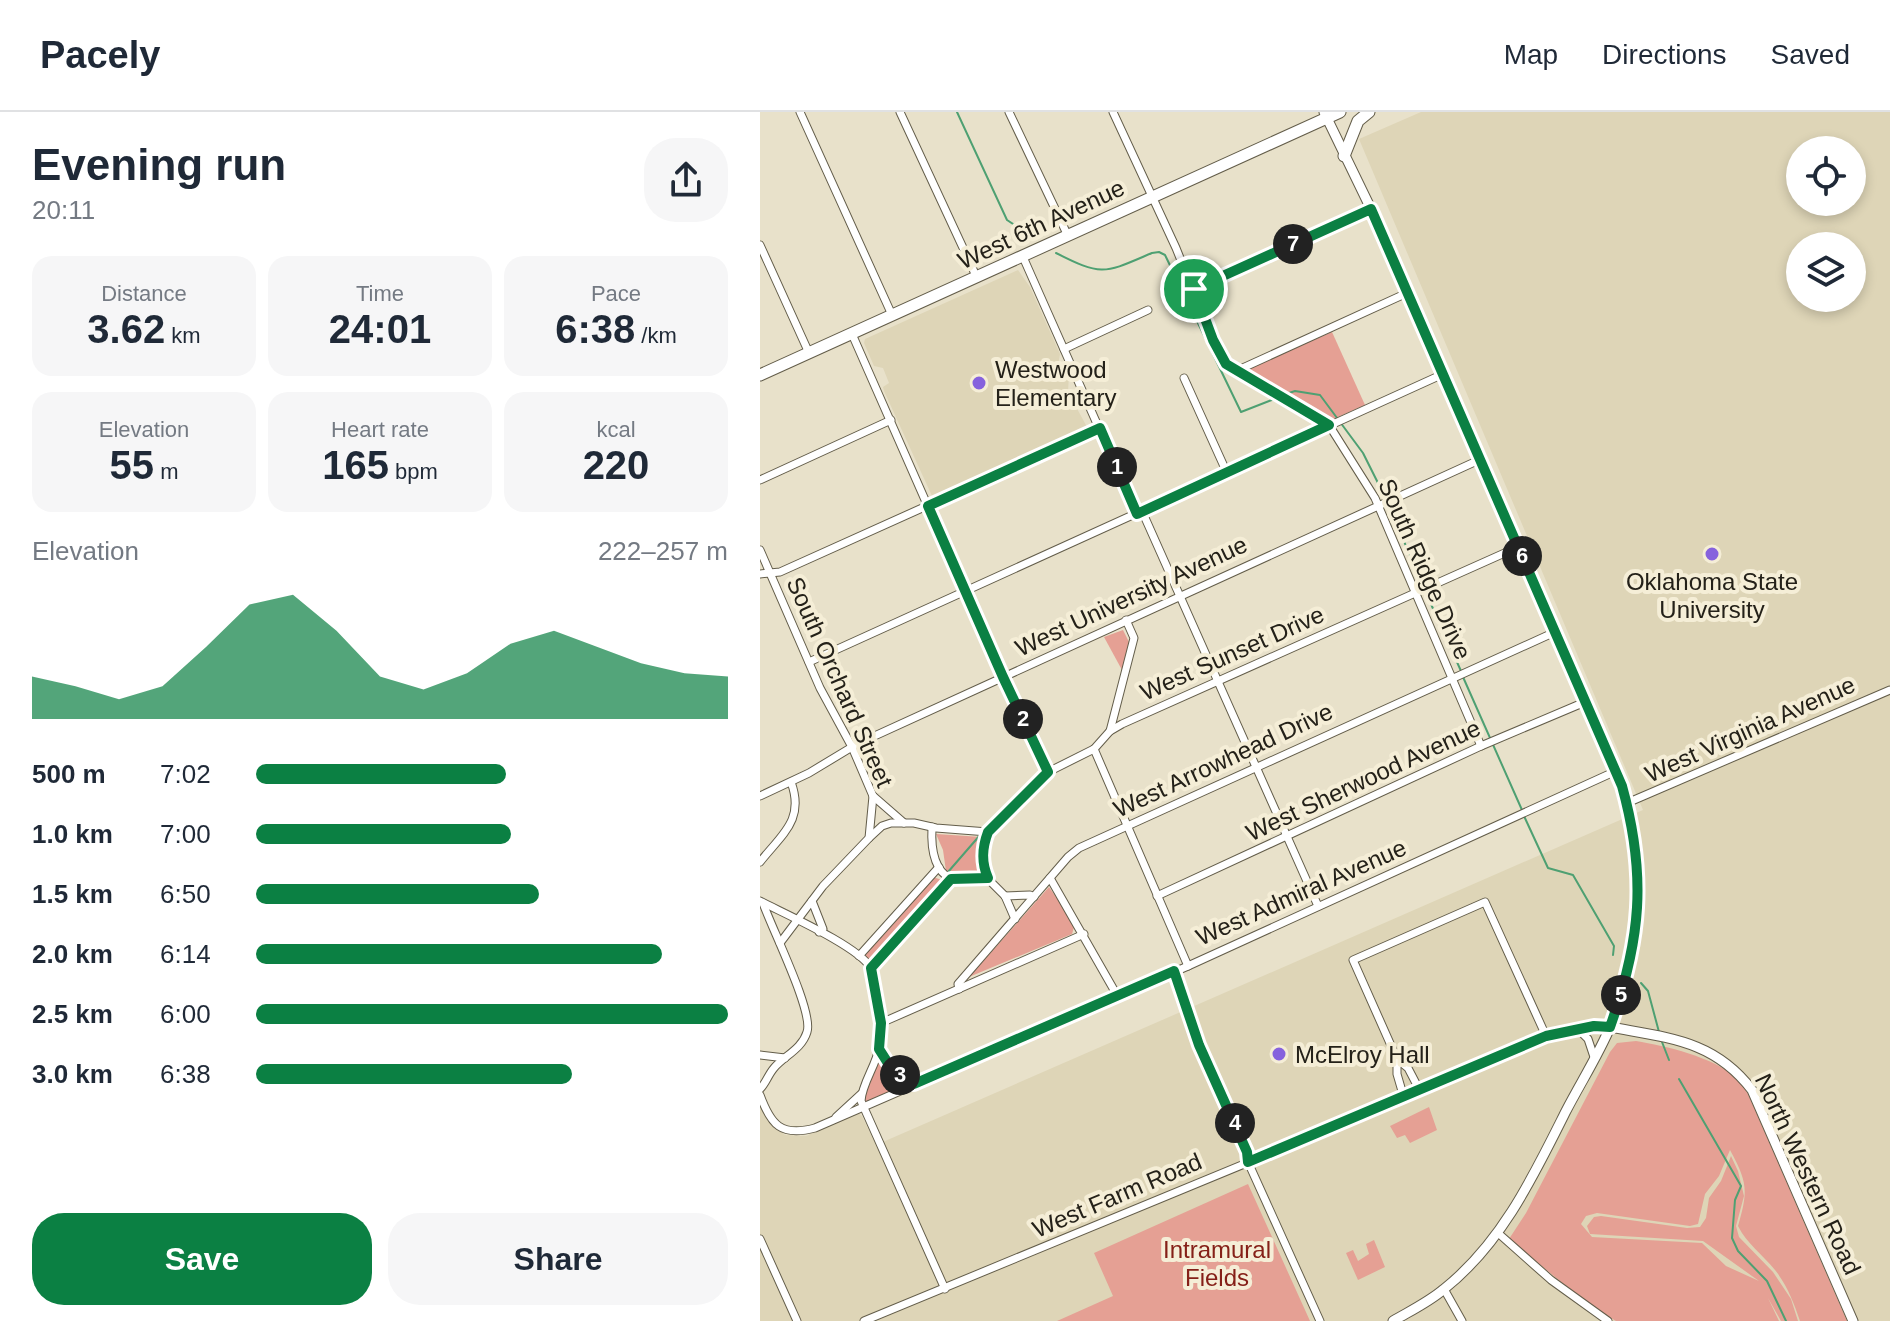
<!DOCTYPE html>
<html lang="en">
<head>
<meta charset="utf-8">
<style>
  :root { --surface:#fff; --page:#f6f6f7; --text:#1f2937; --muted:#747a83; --line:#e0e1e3; --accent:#0b8043 }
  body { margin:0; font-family:Helvetica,sans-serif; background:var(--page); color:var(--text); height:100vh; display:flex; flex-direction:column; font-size:30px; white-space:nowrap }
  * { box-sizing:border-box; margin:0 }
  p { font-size:26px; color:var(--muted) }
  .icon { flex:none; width:44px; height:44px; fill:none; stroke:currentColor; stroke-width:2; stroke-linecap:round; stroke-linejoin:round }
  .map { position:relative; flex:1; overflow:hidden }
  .panel { display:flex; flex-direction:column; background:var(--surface); width:760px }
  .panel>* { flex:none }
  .fabs { position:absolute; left:1026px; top:24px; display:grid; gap:16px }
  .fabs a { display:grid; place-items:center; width:80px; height:80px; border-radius:50%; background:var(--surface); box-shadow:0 4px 12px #0003; font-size:40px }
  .pin { position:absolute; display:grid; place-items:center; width:68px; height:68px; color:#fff; margin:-34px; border:4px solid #fff; border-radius:50%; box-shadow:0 2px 8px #0007 }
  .km { position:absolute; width:40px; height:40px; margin:-20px; border-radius:50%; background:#222; color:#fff; font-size:22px; line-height:40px; text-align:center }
  .round { display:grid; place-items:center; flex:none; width:84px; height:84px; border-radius:32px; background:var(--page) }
  .head { display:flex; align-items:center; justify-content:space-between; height:136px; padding:0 32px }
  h1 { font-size:44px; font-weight:700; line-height:60px }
  .metrics { display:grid; grid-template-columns:repeat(3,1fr); gap:12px; height:136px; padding:8px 32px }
  .metrics div { display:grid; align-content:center; border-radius:20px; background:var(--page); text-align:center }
  .metrics b { font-size:40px; font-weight:700 }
  .metrics small { font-size:22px; font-weight:400 }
  .metrics p { font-size:22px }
  .chart { height:224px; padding:16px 32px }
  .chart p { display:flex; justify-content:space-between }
  .chart svg { width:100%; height:144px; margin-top:8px; fill:var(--accent); opacity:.7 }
  .cta { display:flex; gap:16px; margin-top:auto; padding:16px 32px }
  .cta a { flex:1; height:92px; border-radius:32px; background:var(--accent); color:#fff; font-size:32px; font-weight:700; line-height:92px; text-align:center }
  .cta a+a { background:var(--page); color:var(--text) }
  ul { padding:0 32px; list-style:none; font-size:26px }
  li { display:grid; grid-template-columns:128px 96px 1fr; align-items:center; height:60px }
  li i { height:20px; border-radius:10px; background:var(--accent) }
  header { display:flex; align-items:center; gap:48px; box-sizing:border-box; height:112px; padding:0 40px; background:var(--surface); border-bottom:2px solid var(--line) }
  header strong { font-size:38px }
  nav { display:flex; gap:44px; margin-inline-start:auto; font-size:28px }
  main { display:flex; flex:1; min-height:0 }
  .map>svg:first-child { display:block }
  .built { fill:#ded5b7; fill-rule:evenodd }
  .green { fill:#e5a094 }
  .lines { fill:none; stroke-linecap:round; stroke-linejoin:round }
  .stream { stroke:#4ea072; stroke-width:2 }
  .minor-casing { stroke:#635d4a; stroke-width:9 }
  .major-casing { stroke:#635d4a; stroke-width:11 }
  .highway-casing { stroke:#635d4a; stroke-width:13 }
  .minor { stroke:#fff; stroke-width:7 }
  .major { stroke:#fff; stroke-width:9 }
  .highway { stroke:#fff; stroke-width:11 }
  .route-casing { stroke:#fff; stroke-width:16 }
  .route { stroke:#0b8043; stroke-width:10 }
  .poi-dot { fill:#8662dd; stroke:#f5eed7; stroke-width:3 }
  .labels { text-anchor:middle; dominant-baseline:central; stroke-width:8; stroke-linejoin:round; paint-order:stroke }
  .street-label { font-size:24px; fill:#242119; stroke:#f5eed7 }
  .poi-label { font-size:24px; fill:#242119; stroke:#f5eed7; text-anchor:start }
  .park-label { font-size:24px; fill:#852018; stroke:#f5eed7 }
</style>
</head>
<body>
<header>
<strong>Pacely</strong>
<nav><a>Map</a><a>Directions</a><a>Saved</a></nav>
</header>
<main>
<section class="panel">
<div class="head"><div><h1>Evening run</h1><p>20:11</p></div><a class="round"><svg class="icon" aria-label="share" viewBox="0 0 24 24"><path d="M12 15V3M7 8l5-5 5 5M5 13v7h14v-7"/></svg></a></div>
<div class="metrics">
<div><p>Distance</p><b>3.62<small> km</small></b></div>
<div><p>Time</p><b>24:01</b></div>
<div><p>Pace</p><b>6:38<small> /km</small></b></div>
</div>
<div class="metrics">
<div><p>Elevation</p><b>55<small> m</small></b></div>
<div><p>Heart rate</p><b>165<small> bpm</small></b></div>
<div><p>kcal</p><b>220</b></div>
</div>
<div class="chart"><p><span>Elevation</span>222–257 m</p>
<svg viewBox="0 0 160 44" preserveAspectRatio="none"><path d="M0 44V31L10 34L20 38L30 34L40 22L50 9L60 6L70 17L80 31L90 35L100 30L110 21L120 17L130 22L140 27L150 30L160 31V44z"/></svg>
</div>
<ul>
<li><b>500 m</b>7:02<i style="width:53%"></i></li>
<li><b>1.0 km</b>7:00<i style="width:54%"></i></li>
<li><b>1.5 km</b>6:50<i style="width:60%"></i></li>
<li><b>2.0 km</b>6:14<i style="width:86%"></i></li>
<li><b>2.5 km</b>6:00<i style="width:100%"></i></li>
<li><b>3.0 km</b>6:38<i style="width:67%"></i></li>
</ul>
<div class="cta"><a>Save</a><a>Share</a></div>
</section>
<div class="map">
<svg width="1130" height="1209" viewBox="0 0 1130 1209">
  <rect width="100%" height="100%" fill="#e8e1ca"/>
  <g class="built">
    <path d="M661,0H1130V1209H0V987L8,1009L25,1023L46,1024L98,1001L102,1004L116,1033L883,698L599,27ZM1040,38H1092V90H1040ZM1040,134H1092V186H1040Z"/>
    <polygon points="258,158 270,175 300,242 298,254 309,262 308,280 327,315 172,384 124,279 123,275 129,271 123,256 114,254 104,231 105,227"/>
  </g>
  <g class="green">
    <polygon points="572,220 605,293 571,308 485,258"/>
    <polygon points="363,518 369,530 362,558 344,525"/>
    <polygon points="176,722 222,725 225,763 198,764 186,759 183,738"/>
    <polygon points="173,765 182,768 181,774 114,850 108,850 105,842"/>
    <polygon points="289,775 315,812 312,822 209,865"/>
    <path d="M876,929C906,934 953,945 977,966C981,970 985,977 988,982L1087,1209H1040C1034,1191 1027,1173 1015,1158C1002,1142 987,1132 978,1114C988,1079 988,1071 970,1038L959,1064L945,1082L938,1112L930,1114L837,1101L826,1104L821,1112L832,1125L942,1131L966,1154L999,1169L943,1129L830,1122L827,1114L834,1105L841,1104L927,1116L940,1115L946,1106L949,1086L961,1069L971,1044L978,1059L984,1084L976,1114L979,1125L1013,1160L1031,1187L1038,1209H1021L1008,1186L1019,1209H856L829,1193L749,1127L766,1101L850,940L857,931Z"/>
    <polygon points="119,937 126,950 154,972 104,995 101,982"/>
    <polygon points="669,995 677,1018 650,1031 645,1023 637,1026 630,1014"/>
    <polygon points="488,1072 550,1209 297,1209 353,1184 334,1141"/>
    <polygon points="614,1128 625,1155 598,1168 586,1141 593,1138 598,1149 609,1142 606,1132"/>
  </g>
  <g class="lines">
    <g class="stream">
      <polyline points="197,0 247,108 273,125"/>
      <path d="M296,141C343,165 345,161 392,141L399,140L405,143L481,300L517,286"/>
      <polyline points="523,283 535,279 560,283 603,341 626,387"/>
      <polyline points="628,393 664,475"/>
      <polyline points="666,481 701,559"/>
      <polyline points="703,565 762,698"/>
      <polyline points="764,704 788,756 813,763 854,834 853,843"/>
      <polyline points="188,760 221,722"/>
      <polyline points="881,871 888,879 899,920"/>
      <polyline points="902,930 909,948"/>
      <polyline points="919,967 981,1074 975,1088 972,1126 978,1139 1007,1169 1026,1209"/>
    </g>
    <defs>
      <g id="minor">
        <polyline points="40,0 132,203"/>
        <polyline points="140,0 217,166"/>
        <polyline points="249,0 308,124"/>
        <polyline points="353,0 416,136 453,228 466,252 569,313 615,386 721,634"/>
        <polyline points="0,133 49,241"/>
        <polyline points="263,145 377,402"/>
        <polyline points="434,177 611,97"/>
        <polyline points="92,222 243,565 288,660"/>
        <polyline points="304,237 388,198"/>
        <polyline points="476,259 647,181"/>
        <polyline points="424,266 467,361"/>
        <polyline points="0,368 131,308"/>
        <polyline points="382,399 558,794"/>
        <polyline points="0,438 60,576 92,635 113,684 109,726 63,774 20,831"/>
        <polyline points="0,462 20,460 340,316"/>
        <polyline points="49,550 681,263"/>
        <polyline points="350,619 374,526 366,508"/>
        <polyline points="334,637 428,854"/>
        <polyline points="0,684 49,661 97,632 719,348"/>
        <polyline points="113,684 144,711"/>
        <polyline points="867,691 1130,578"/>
        <path d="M172,715C171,733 173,758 191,767"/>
        <polyline points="228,720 223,733 223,753 232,771 245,784 255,807"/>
        <polyline points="109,726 122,714 131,711 154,711 176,716 228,720 288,660 334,637 350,619 362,612 758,435"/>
        <path d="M0,750C22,722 45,708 31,670"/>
        <polyline points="290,766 358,885"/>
        <polyline points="245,784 270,783 274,785"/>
        <polyline points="397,784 721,634 825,590"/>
        <path d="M0,789C25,802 98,834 111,856C118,867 122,923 119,936C116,954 102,971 101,989L185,1177"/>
        <polyline points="52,789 63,817 59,820"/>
        <polyline points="99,844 179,755"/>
        <polyline points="111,856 191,767 228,766"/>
        <polyline points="414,859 439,933 487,1040 488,1050 560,1209"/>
        <polyline points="199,877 198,872 308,745 319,736 795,520"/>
        <polyline points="121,911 324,822"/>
        <polyline points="817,916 828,927 834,945"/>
        <polyline points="119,937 133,959 154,972"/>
        <polyline points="0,943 25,946"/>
        <polyline points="637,947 648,956 660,979"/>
        <path d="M0,977C6,971 8,963 14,956C24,944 42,937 47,920C54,900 11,815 3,791"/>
        <path d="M0,983C11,1013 21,1025 55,1016L428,854L856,659"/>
        <polyline points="644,986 637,962 637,947 593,848 725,790 786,924"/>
        <polyline points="76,1005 101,982"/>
        <polyline points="738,1121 791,1168 848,1209"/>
        <polyline points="0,1127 37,1209"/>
        <polyline points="684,1177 702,1209"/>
        <polyline points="104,1209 644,986 786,924 834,914 850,915"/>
      </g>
      <g id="major">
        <path d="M564,0L611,97L856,659C887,740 885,832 851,913C839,942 821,970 806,999C774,1063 742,1131 684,1177C669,1190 650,1199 633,1209"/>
        <path d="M850,915C908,926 954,928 992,978L1093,1209"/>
      </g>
      <g id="highway">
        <polyline points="584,44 598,9 609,0"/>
        <polyline points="0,263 580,0"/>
      </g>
    </defs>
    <use href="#minor" class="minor-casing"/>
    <use href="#major" class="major-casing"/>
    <use href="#highway" class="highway-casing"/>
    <use href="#minor" class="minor"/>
    <use href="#major" class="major"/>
    <use href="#highway" class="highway"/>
  </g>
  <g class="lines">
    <defs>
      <path id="route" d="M611,97L862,674C887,764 881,828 850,915L834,914L786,924L488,1050L487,1040L439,933L414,859L154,972L133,959L119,937L121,911L111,856L191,767L228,766C221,750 222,736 228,720L288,660L243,565L168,394L340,316L377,402L569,313L466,252L453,228L434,177Z"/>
    </defs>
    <use href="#route" class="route-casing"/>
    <use href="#route" class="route"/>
  </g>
  <g class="poi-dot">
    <circle cx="219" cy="271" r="8"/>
    <circle cx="952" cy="442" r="8"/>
    <circle cx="519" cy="942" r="8"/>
  </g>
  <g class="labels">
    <g class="street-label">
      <text transform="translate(281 112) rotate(-25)">West 6th Avenue</text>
      <text transform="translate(665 457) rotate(66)">South Ridge Drive</text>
      <text transform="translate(371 484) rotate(-25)">West University Avenue</text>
      <text transform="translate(472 541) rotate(-24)">West Sunset Drive</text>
      <text transform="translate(80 570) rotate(66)">South Orchard Street</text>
      <text transform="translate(990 617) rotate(-24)">West Virginia Avenue</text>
      <text transform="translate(463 648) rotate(-25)">West Arrowhead Drive</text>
      <text transform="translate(603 668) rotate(-25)">West Sherwood Avenue</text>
      <text transform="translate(541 780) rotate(-24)">West Admiral Avenue</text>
      <text transform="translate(1048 1062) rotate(65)">North Western Road</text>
      <text transform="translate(357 1083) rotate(-23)">West Farm Road</text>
    </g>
    <g class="poi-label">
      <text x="235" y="257">Westwood<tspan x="235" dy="28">Elementary</tspan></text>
      <text x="952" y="469" text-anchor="middle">Oklahoma State<tspan x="952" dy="28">University</tspan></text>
      <text x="535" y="942">McElroy Hall</text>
    </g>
    <g class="park-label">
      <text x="457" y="1137">Intramural<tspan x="457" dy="28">Fields</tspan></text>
    </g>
  </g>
</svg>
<div class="fabs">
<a><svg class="icon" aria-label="locate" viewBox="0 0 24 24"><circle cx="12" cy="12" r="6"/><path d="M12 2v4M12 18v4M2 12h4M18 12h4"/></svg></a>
<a><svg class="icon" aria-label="layers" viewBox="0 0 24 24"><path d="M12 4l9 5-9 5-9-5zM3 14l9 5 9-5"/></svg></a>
</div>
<div class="pin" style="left:434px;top:177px;background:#1e9e55"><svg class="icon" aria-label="arrive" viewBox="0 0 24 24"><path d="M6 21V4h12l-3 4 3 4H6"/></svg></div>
<b class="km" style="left:357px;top:355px">1</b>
<b class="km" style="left:263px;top:607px">2</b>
<b class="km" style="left:140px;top:963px">3</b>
<b class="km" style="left:475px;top:1011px">4</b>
<b class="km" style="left:861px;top:883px">5</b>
<b class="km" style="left:762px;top:444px">6</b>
<b class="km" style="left:533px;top:132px">7</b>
</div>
</main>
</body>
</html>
